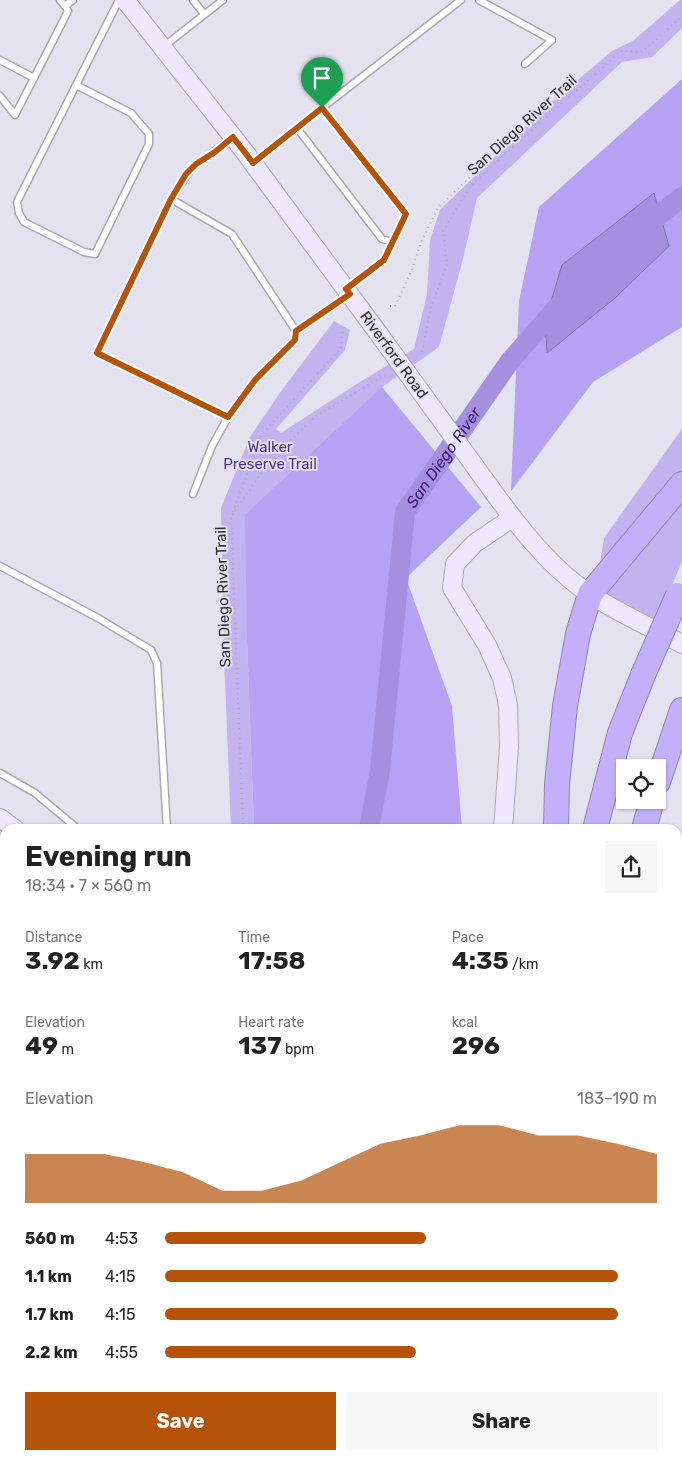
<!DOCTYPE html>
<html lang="en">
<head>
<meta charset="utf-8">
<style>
  :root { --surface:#fff; --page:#f6f6f6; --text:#222; --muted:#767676; --accent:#b45309 }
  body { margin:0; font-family:Rubik,sans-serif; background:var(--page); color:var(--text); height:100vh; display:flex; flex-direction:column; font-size:19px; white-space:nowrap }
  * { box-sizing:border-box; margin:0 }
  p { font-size:16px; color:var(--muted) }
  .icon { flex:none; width:28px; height:28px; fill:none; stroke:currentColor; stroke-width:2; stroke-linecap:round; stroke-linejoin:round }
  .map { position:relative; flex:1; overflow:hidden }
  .details { position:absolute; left:0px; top:824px; width:682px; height:636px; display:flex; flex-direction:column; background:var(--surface); border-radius:15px 15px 0 0; box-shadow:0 1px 4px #0004 }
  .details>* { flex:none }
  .fabs { position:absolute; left:616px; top:759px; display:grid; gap:10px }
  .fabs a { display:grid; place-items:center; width:50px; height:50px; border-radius:0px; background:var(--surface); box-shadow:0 1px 4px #0004; font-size:25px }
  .pin { position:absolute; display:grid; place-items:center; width:42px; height:42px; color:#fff; margin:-51px -21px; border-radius:50% 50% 50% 0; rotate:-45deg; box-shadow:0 0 5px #0007 }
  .pin .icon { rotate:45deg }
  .round { display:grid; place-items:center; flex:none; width:52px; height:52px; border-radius:0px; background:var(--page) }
  .summary { display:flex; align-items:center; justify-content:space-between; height:85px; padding:0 25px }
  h1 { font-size:28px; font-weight:700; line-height:38px }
  .stats { display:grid; grid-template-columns:repeat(3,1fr); gap:8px; height:85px; padding:5px 25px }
  .stats div { display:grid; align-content:center }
  .stats b { font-size:25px; font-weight:700 }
  .stats small { font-size:14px; font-weight:400 }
  .stats p { font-size:14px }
  .chart { height:140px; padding:10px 25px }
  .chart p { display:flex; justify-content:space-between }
  .chart svg { width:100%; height:90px; margin-top:5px; fill:var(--accent); opacity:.7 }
  .cta { display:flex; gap:10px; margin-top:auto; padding:10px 25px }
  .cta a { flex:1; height:58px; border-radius:0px; background:var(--accent); color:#fff; font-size:20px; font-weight:700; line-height:58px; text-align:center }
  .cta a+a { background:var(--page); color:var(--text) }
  ul { padding:0 25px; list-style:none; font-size:16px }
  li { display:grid; grid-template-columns:80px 60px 1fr; align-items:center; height:38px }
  li i { height:12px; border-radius:6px; background:var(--accent) }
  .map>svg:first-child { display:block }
  .green { fill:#c0b3f0 }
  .forest { fill:#b5a2f2 }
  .water { fill:#a490df; stroke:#8072ab }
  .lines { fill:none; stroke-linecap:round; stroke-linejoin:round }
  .river { stroke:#a490df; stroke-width:20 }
  .lane-casing { stroke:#aba8b5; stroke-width:9 }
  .secondary-casing { stroke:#aba8b5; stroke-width:20 }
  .highway-casing { stroke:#8e82b4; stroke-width:26 }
  .path { stroke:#acaab5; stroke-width:2; stroke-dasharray:1 4; stroke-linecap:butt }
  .lane { stroke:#fff; stroke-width:6 }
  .secondary { stroke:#ede8fe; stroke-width:18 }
  .highway { stroke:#c2b1fa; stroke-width:24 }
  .secondary-bridge-casing { stroke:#aba8b5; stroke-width:20; stroke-linecap:butt }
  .highway-bridge-casing { stroke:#8e82b4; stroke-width:26; stroke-linecap:butt }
  .secondary-bridge { stroke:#ede8fe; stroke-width:18 }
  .highway-bridge { stroke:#c2b1fa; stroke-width:24 }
  .route-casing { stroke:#fff; stroke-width:10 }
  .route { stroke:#b45309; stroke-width:6 }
  .labels { text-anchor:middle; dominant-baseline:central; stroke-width:4; stroke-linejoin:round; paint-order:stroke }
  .street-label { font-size:15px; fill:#2d2c31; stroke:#e4e2ef }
  .park-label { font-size:15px; fill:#51338e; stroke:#e4e2ef }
  .water-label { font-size:16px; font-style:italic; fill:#3c1974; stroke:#e4e2ef }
</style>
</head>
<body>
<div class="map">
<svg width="682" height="1459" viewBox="0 0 682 1459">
  <rect width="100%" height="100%" fill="#e4e2ef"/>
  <g class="green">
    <polygon points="680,0 682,0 682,28 652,57 622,62 477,198 463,259 439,347 382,387 247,639 254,829 231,829 224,656 221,508 250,437 279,394 334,321 350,330 345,350 276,429 281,433 355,385 414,349 427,294 430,240 440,210 547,106 612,51 634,40"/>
    <polygon points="682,429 682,562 657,620 596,588 604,538"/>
    <polygon points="5,1074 5,1455 147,1455 143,1459 0,1459 0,1078"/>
  </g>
  <g class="forest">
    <polygon points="682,79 682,327 593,382 511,491 519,301 539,207"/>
    <polygon points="382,387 481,507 406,578 452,706 462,829 254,829 247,639 245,515"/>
  </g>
  <g class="water">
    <polygon points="654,193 669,246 615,298 547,353 545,322 562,265"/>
    <polygon points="210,1455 356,1455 355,1459 207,1459"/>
  </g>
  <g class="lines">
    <g class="river">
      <polyline points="638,231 682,197"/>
      <path id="s1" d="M369,829L380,770L405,512L510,361L562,302"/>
    </g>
    <defs>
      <g id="lane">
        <polyline points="60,0 65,6 73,0"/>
        <polyline points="193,0 204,14"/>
        <polyline points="479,0 552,40 525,64"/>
        <polyline points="163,47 223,0"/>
        <polyline points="0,60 34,78 68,11 65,6"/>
        <polyline points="76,85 131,113 149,134 149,144 95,254 84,252 24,222 19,213 17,202 119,0"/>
        <polyline points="0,96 15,115 34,78"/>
        <polyline points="322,108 461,0"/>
        <polyline points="297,128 382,239 392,242"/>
        <polyline points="233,137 192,168 171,199 232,234 296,331 349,295"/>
        <polyline points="253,163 322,108 406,214 384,260 347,288"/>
        <polyline points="171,199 97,353 228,417 255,380 295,340 296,331"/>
        <polyline points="193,494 212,446 228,417"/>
        <polyline points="0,566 98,618 151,650 157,663 167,829"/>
        <polyline points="0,773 35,793 78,829"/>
        <polyline points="0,873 5,878"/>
        <polyline points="0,898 5,892"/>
        <polyline points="0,947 5,943"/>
        <polyline points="0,1041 5,1047"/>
        <polyline points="0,1053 5,1051"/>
        <polyline points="678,1225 682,1179"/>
        <polyline points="678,1358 682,1361"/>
        <polyline points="435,1459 436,1455"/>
      </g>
      <g id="secondary">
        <polyline points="125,0 244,151 381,337"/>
        <path d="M471,461C504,507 543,564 591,595C619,613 652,628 682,644"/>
        <polyline points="0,818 15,829"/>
        <polyline points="503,829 509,747 508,705 502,678 487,645 452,588 455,564 475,543 512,518"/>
        <polyline points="519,1459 519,1455"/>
      </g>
      <g id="highway">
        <polyline points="658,782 682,710"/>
        <polyline points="556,829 557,784 565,706 578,634 590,594 682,484"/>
        <polyline points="595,829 620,733 643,675"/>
        <polyline points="644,829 652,800"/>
        <polyline points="678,887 682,883"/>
        <polyline points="550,1459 551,1455"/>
        <polyline points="598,1459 598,1455"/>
      </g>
    </defs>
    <use href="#lane" class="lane-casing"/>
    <use href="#secondary" class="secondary-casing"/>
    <use href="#highway" class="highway-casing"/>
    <g class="path">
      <polyline points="390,306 395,306 411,272 422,240 438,208 480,167 497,160"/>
      <polyline points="422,352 431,307 447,264 443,231 469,188 496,162 621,51 641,52 655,41 682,16"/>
      <polyline points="233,512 262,434 341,348 343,326"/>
      <polyline points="243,829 231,516 273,457 316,416 385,375"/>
      <polyline points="116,1459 118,1455"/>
    </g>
    <use href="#lane" class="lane"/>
    <use href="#secondary" class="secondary"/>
    <use href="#highway" class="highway"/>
    <defs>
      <polyline id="secondary-bridge" points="381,337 471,461"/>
      <polyline id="highway-bridge" points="643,675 678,595"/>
    </defs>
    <use href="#secondary-bridge" class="secondary-bridge-casing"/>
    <use href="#highway-bridge" class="highway-bridge-casing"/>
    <use href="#secondary-bridge" class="secondary-bridge"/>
    <use href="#highway-bridge" class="highway-bridge"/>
  </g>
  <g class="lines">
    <defs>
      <polygon id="route" points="322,108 406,214 384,260 346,289 350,294 296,331 295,340 255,380 228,417 97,353 171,199 186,174 196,164 215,152 233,137 253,163"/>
    </defs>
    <use href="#route" class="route-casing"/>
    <use href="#route" class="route"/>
  </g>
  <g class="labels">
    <g class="street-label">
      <text transform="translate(522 125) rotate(-42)">San Diego River Trail</text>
      <text transform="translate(394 355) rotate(54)">Riverford Road</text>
      <text transform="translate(223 597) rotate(-92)">San Diego River Trail</text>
    </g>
    <g class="park-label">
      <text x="270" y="447">Walker<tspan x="270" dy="17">Preserve Trail</tspan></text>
    </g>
    <g class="water-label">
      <text stroke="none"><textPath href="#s1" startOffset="386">San Diego River</textPath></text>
    </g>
  </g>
</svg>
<div class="fabs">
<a><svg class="icon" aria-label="locate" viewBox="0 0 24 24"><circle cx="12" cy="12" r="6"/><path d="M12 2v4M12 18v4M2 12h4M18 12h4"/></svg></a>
</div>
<div class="pin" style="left:322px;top:108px;background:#1e9e55"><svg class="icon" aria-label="arrive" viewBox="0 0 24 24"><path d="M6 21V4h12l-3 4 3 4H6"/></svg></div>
<section class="details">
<div class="summary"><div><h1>Evening run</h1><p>18:34 · 7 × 560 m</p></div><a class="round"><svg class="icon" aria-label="share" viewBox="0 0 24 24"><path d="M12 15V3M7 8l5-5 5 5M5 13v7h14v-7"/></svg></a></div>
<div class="stats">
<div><p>Distance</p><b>3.92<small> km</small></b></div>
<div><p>Time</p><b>17:58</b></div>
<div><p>Pace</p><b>4:35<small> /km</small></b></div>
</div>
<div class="stats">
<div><p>Elevation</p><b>49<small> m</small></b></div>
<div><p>Heart rate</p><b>137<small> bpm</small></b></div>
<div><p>kcal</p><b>296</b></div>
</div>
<div class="chart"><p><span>Elevation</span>183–190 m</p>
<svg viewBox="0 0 160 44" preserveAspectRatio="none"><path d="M0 44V20L10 20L20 20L30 24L40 29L50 38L60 38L70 33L80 24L90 15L100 11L110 6L120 6L130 11L140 11L150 15L160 20V44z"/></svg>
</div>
<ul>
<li><b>560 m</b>4:53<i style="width:53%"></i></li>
<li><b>1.1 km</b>4:15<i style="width:92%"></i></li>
<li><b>1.7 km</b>4:15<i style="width:92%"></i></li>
<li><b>2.2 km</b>4:55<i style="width:51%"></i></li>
</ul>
<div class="cta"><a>Save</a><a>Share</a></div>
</section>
</div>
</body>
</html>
